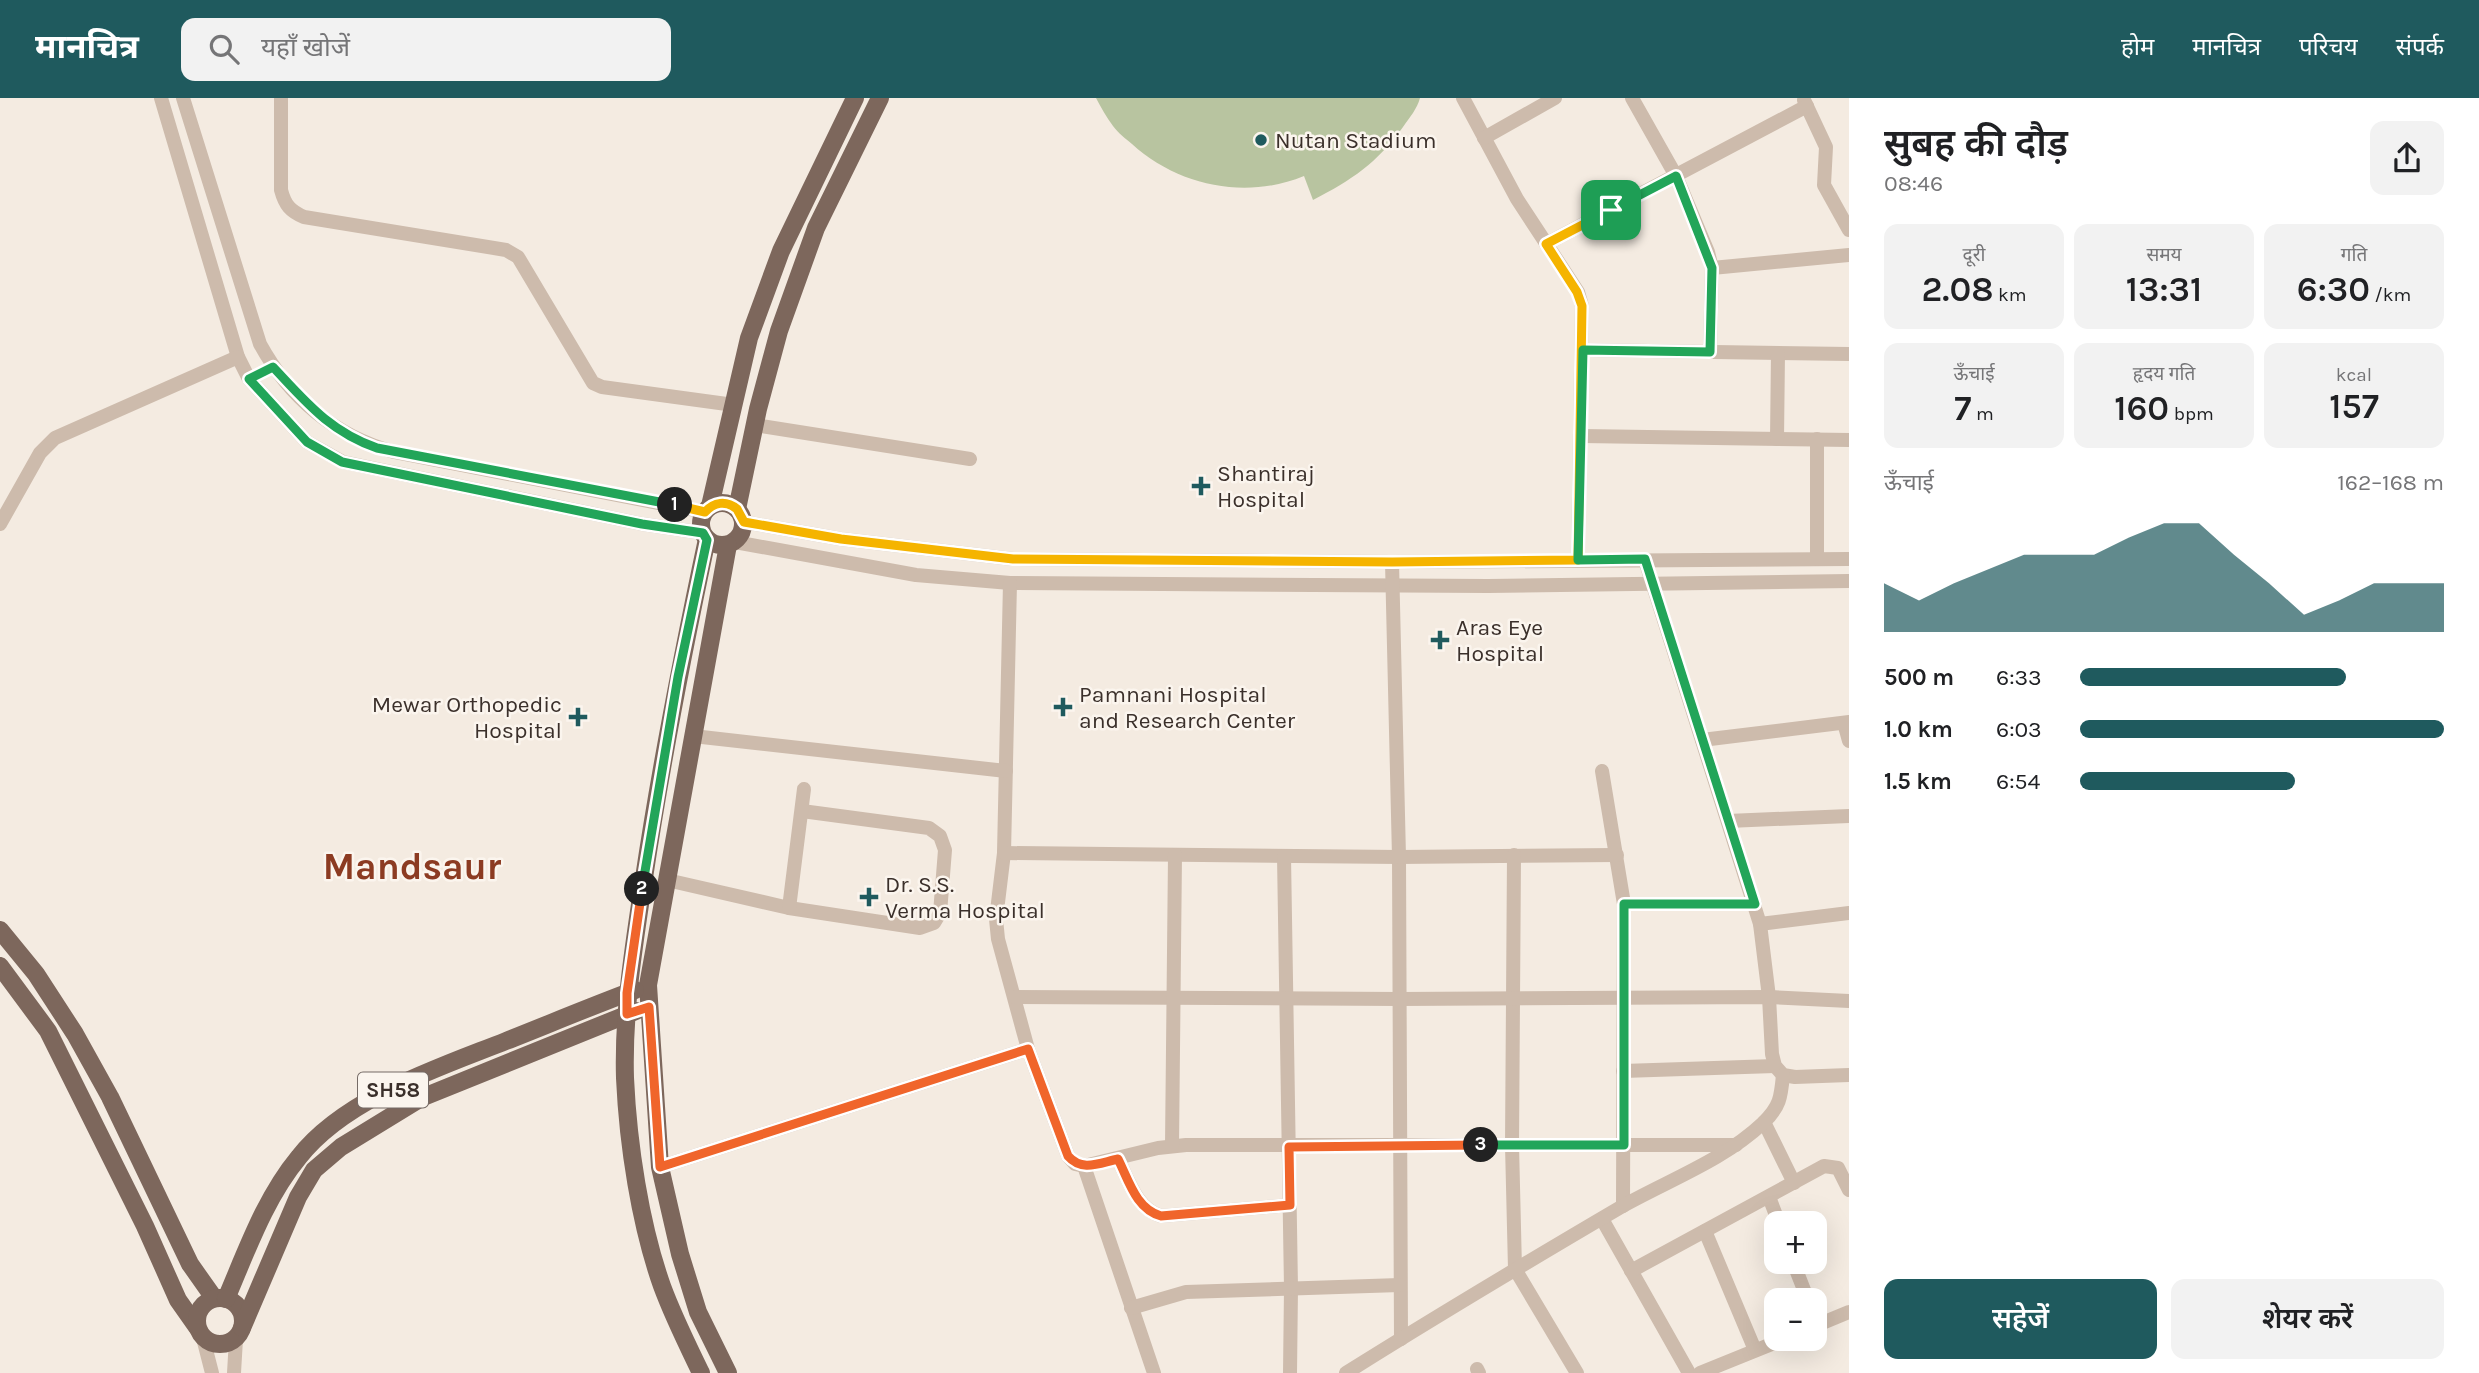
<!DOCTYPE html>
<html lang="hi">
<head>
<meta charset="utf-8">
<style>
  :root { --surface:#fff; --page:#f2f2f2; --text:#202124; --muted:#757577; --accent:#1f5a5e }
  body { margin:0; font-family:Karla,"Noto Sans Devanagari",sans-serif; background:var(--page); color:var(--text); height:100vh; display:flex; flex-direction:column; font-size:26px; white-space:nowrap }
  * { box-sizing:border-box; margin:0 }
  p { font-size:23px; color:var(--muted) }
  .icon { flex:none; width:38px; height:38px; fill:none; stroke:currentColor; stroke-width:2; stroke-linecap:round; stroke-linejoin:round }
  .map { position:relative; flex:1; overflow:hidden }
  .details { display:flex; flex-direction:column; background:var(--surface); width:630px }
  .details>* { flex:none }
  .fabs { position:absolute; left:1764px; top:1113px; display:grid; gap:14px }
  .fabs a { display:grid; place-items:center; width:63px; height:63px; border-radius:14px; background:var(--surface); box-shadow:0 7px 28px #0002; font-size:35px }
  .pin { position:absolute; display:grid; place-items:center; width:60px; height:60px; color:#fff; margin:-30px; border-radius:14px; box-shadow:0 4px 10px #0006 }
  .km { position:absolute; width:35px; height:35px; margin:-18px; border-radius:50%; background:#222; color:#fff; font-size:19px; line-height:35px; text-align:center }
  .round { display:grid; place-items:center; flex:none; width:74px; height:74px; border-radius:14px; background:var(--page) }
  .overview { display:flex; align-items:center; justify-content:space-between; height:119px; padding:0 35px }
  h1 { font-size:38px; font-weight:600; line-height:52px }
  .stats { display:grid; grid-template-columns:repeat(3,1fr); gap:10px; height:119px; padding:7px 35px }
  .stats div { display:grid; align-content:center; border-radius:14px; background:var(--page); text-align:center }
  .stats b { font-size:35px; font-weight:600 }
  .stats small { font-size:19px; font-weight:400 }
  .stats p { font-size:19px }
  .chart { height:196px; padding:14px 35px }
  .chart p { display:flex; justify-content:space-between }
  .chart svg { width:100%; height:126px; margin-top:7px; fill:var(--accent); opacity:.7 }
  .primary-button { display:flex; gap:14px; margin-top:auto; padding:14px 35px }
  .primary-button a { flex:1; height:80px; border-radius:14px; background:var(--accent); color:#fff; font-size:28px; font-weight:600; line-height:80px; text-align:center }
  .primary-button a+a { background:var(--page); color:var(--text) }
  ul { padding:0 35px; list-style:none; font-size:23px }
  li { display:grid; grid-template-columns:112px 84px 1fr; align-items:center; height:52px }
  li i { height:18px; border-radius:9px; background:var(--accent) }
  header { display:flex; align-items:center; gap:42px; box-sizing:border-box; height:98px; padding:0 35px; background:var(--accent); color:#fff }
  header strong { font-size:33px }
  nav { display:flex; gap:38px; margin-inline-start:auto; font-size:24px }
  .search { width:490px; height:63px; background:var(--page); display:flex; align-items:center; gap:18px; box-sizing:border-box; padding:0 24px; border-radius:14px; color:var(--muted); font-size:26px }
  main { display:flex; flex:1; min-height:0 }
  .map>svg:first-child { display:block }
  .green { fill:#b8c4a0 }
  .lines { fill:none; stroke-linecap:round; stroke-linejoin:round }
  .street { stroke:#cdbbac; stroke-width:14 }
  .primary { stroke:#7d675c; stroke-width:18 }
  .split-1-casing { stroke:#fff; stroke-width:14 }
  .split-2-casing { stroke:#fff; stroke-width:14 }
  .split-3-casing { stroke:#fff; stroke-width:14 }
  .split-4-casing { stroke:#fff; stroke-width:14 }
  .split-1 { stroke:#f5b400; stroke-width:9 }
  .split-2 { stroke:#22a559; stroke-width:9 }
  .split-3 { stroke:#f0652b; stroke-width:9 }
  .split-4 { stroke:#22a559; stroke-width:9 }
  .poi-dot { fill:#1f5a5e; stroke:#fbf5ee; stroke-width:2.5 }
  .labels { text-anchor:middle; dominant-baseline:central; stroke-width:5; stroke-linejoin:round; paint-order:stroke }
  .shield { fill:#fbf5ee; stroke:#756b66; stroke-width:2 }
  .shield-label { font-size:21px; font-weight:bold; fill:#3b302b }
  .poi-label { font-size:23px; fill:#3b302b; stroke:#fbf5ee; text-anchor:start }
  .town-label { font-size:37px; font-weight:bold; fill:#8c3b22; stroke:#fbf5ee }
</style>
</head>
<body>
<header>
<strong>मानचित्र</strong>
<div class="search"><svg class="icon" aria-label="search" viewBox="0 0 24 24"><circle cx="10" cy="10" r="6"/><path d="M15 15l6 6"/></svg>यहाँ खोजें</div>
<nav><a>होम</a><a>मानचित्र</a><a>परिचय</a><a>संपर्क</a></nav>
</header>
<main>
<div class="map">
<svg width="1849" height="1275" viewBox="0 0 1849 1275">
  <rect width="100%" height="100%" fill="#f4ebe1"/>
  <path class="green" d="M1096,0H1420C1417,11 1410,19 1403,29C1377,65 1352,82 1313,102L1304,78C1246,102 1178,88 1132,46C1126,41 1118,35 1113,28C1106,19 1101,9 1096,0Z"/>
  <g class="lines">
    <g class="street">
      <polyline points="161,0 238,259 249,281 307,344 343,364 642,426 703,435"/>
      <path d="M183,0L260,246C289,299 334,338 394,354L705,414"/>
      <path d="M281,0V92C285,107 290,113 304,119L506,152L518,159L593,285L602,289L734,307"/>
      <polyline points="1463,0 1517,101 1578,194 1582,208 1578,462"/>
      <polyline points="1632,0 1676,78 1708,154 1712,170 1710,254"/>
      <polyline points="1804,2 1826,49 1824,87 1849,132"/>
      <polyline points="1484,40 1555,0"/>
      <polyline points="1546,146 1807,8"/>
      <polyline points="1712,170 1849,157"/>
      <polyline points="1583,252 1849,256"/>
      <polyline points="755,327 970,361"/>
      <polyline points="1582,338 1849,342"/>
      <polyline points="1777,341 1778,255"/>
      <polyline points="744,424 841,441 1013,461 1392,464 1849,461"/>
      <polyline points="0,426 40,355 55,340 238,259"/>
      <polyline points="735,444 916,477 1010,485 1488,488 1849,483"/>
      <polyline points="1817,461 1817,341"/>
      <polyline points="1645,462 1760,826 1769,899 1772,956 1775,968 1783,977 1795,979 1849,977"/>
      <polyline points="1392,464 1399,759 1401,1241"/>
      <polyline points="1010,485 1004,755 996,821 998,841 1028,951 1068,1058 1075,1066 1084,1068 1158,1050 1186,1047 1736,1047"/>
      <polyline points="1844,625 1849,643"/>
      <polyline points="693,638 1006,673"/>
      <polyline points="1702,642 1849,624"/>
      <polyline points="1602,673 1624,806 1623,1108"/>
      <polyline points="1728,723 1849,718"/>
      <polyline points="1004,755 1399,759 1617,757"/>
      <polyline points="1514,757 1512,1047 1515,1171 1577,1275"/>
      <polyline points="1284,758 1291,1190 1290,1275"/>
      <polyline points="667,782 789,810 920,830 934,825 940,815 945,752 940,738 929,730 802,713"/>
      <polyline points="1624,806 1755,806"/>
      <polyline points="789,810 804,691"/>
      <polyline points="1760,826 1849,815"/>
      <polyline points="1015,899 1400,901 1769,899 1849,903"/>
      <polyline points="1623,973 1775,968"/>
      <polyline points="1764,1024 1794,1085"/>
      <polyline points="1172,1048 1175,757"/>
      <path d="M1118,1061C1129,1083 1136,1110 1161,1118L1290,1107"/>
      <polyline points="1084,1068 1154,1275"/>
      <polyline points="660,1069 1028,951"/>
      <polyline points="1769,1099 1779,1125"/>
      <polyline points="1602,1121 1689,1275"/>
      <polyline points="1705,1133 1755,1252"/>
      <polyline points="1793,1164 1808,1202"/>
      <polyline points="1631,1173 1824,1068 1838,1070 1849,1092"/>
      <polyline points="1131,1210 1186,1194 1400,1187"/>
      <polyline points="1815,1228 1849,1214"/>
      <polyline points="203,1240 212,1275"/>
      <polyline points="1477,1271 1479,1275"/>
      <polyline points="234,1275 236,1241"/>
      <path d="M1346,1275C1437,1218 1529,1163 1621,1109C1669,1082 1724,1062 1763,1025C1780,1009 1781,999 1783,977"/>
      <polyline points="1700,1275 1784,1241"/>
    </g>
    <g class="primary">
      <circle cx="722" cy="426" r="21"/>
      <polyline points="710,408 749,240 781,153 855,0"/>
      <polyline points="737,411 758,311 779,233 816,130 880,0"/>
      <polyline points="728,447 648,887 660,1069 680,1156 698,1214 728,1275"/>
      <polyline points="0,832 36,876 75,936 110,999 190,1166 214,1200"/>
      <polyline points="0,868 48,933 145,1128 178,1202 197,1229"/>
      <circle cx="220" cy="1223" r="23"/>
      <path d="M226,1201C247,1152 265,1100 299,1059C345,1000 438,970 506,943C549,926 592,908 635,892"/>
      <polyline points="242,1230 298,1099 314,1072 341,1049 421,1000 636,913"/>
      <path d="M701,1275C687,1246 673,1218 662,1188C640,1126 628,1046 625,980C623,912 634,847 644,780C661,666 683,554 707,441"/>
    </g>
  </g>
  <g class="lines">
    <defs>
      <path id="split-1" d="M675,407L705,414C714,404 726,402 737,411L744,424L841,441L1013,461L1392,464L1578,462L1582,208L1577,194L1546,146L1611,112"/>
      <path id="split-2" d="M642,791L678,579L707,442L703,435L642,426L342,364L307,344L249,281L273,269C306,304 329,333 377,350L675,407"/>
      <path id="split-3" d="M642,791L627,895V916L649,909L660,1069L1028,951L1068,1058C1082,1074 1099,1065 1118,1061C1129,1083 1136,1111 1161,1118L1290,1107L1289,1049L1481,1047"/>
      <polyline id="split-4" points="1481,1047 1624,1047 1624,806 1755,806 1645,461 1578,462 1583,252 1710,254 1712,170 1676,78 1611,112"/>
    </defs>
    <use href="#split-1" class="split-1-casing"/>
    <use href="#split-2" class="split-2-casing"/>
    <use href="#split-3" class="split-3-casing"/>
    <use href="#split-4" class="split-4-casing"/>
    <use href="#split-1" class="split-1"/>
    <use href="#split-2" class="split-2"/>
    <use href="#split-3" class="split-3"/>
    <use href="#split-4" class="split-4"/>
  </g>
  <g class="poi-dot">
    <circle cx="1261" cy="42" r="7"/>
    <path d="M1197.5 377.5h7v7h7v7h-7v7h-7v-7h-7v-7h7z"/>
    <path d="M1436.5 531.5h7v7h7v7h-7v7h-7v-7h-7v-7h7z"/>
    <path d="M1059.5 598.5h7v7h7v7h-7v7h-7v-7h-7v-7h7z"/>
    <path d="M574.5 608.5h7v7h7v7h-7v7h-7v-7h-7v-7h7z"/>
    <path d="M865.5 788.5h7v7h7v7h-7v7h-7v-7h-7v-7h7z"/>
  </g>
  <g class="labels">
    <rect class="shield" x="358" y="974.5" width="70" height="35" rx="5"/>
    <g class="shield-label">
      <text x="393" y="992">SH58</text>
    </g>
    <g class="poi-label">
      <text x="1275" y="42">Nutan Stadium</text>
      <text x="1217" y="375">Shantiraj<tspan x="1217" dy="26">Hospital</tspan></text>
      <text x="1456" y="529">Aras Eye<tspan x="1456" dy="26">Hospital</tspan></text>
      <text x="1079" y="596">Pamnani Hospital<tspan x="1079" dy="26">and Research Center</tspan></text>
      <text x="562" y="606" text-anchor="end">Mewar Orthopedic<tspan x="562" dy="26">Hospital</tspan></text>
      <text x="885" y="786">Dr. S.S.<tspan x="885" dy="26">Verma Hospital</tspan></text>
    </g>
    <g class="town-label">
      <text x="412" y="768">Mandsaur</text>
    </g>
  </g>
</svg>
<div class="fabs">
<a>+</a>
<a>−</a>
</div>
<div class="pin" style="left:1611px;top:112px;background:#1e9e55"><svg class="icon" aria-label="arrive" viewBox="0 0 24 24"><path d="M6 21V4h12l-3 4 3 4H6"/></svg></div>
<b class="km" style="left:675px;top:407px">1</b>
<b class="km" style="left:642px;top:791px">2</b>
<b class="km" style="left:1481px;top:1047px">3</b>
</div>
<section class="details">
<div class="overview"><div><h1>सुबह की दौड़</h1><p>08:46</p></div><a class="round"><svg class="icon" aria-label="share" viewBox="0 0 24 24"><path d="M12 15V3M7 8l5-5 5 5M5 13v7h14v-7"/></svg></a></div>
<div class="stats">
<div><p>दूरी</p><b>2.08<small> km</small></b></div>
<div><p>समय</p><b>13:31</b></div>
<div><p>गति</p><b>6:30<small> /km</small></b></div>
</div>
<div class="stats">
<div><p>ऊँचाई</p><b>7<small> m</small></b></div>
<div><p>हृदय गति</p><b>160<small> bpm</small></b></div>
<div><p>kcal</p><b>157</b></div>
</div>
<div class="chart"><p><span>ऊँचाई</span>162–168 m</p>
<svg viewBox="0 0 160 44" preserveAspectRatio="none"><path d="M0 44V27L10 33L20 27L30 22L40 17L50 17L60 17L70 11L80 6L90 6L100 17L110 27L120 38L130 33L140 27L150 27L160 27V44z"/></svg>
</div>
<ul>
<li><b>500 m</b>6:33<i style="width:73%"></i></li>
<li><b>1.0 km</b>6:03<i style="width:100%"></i></li>
<li><b>1.5 km</b>6:54<i style="width:59%"></i></li>
</ul>
<div class="primary-button"><a>सहेजें</a><a>शेयर करें</a></div>
</section>
</main>
</body>
</html>
